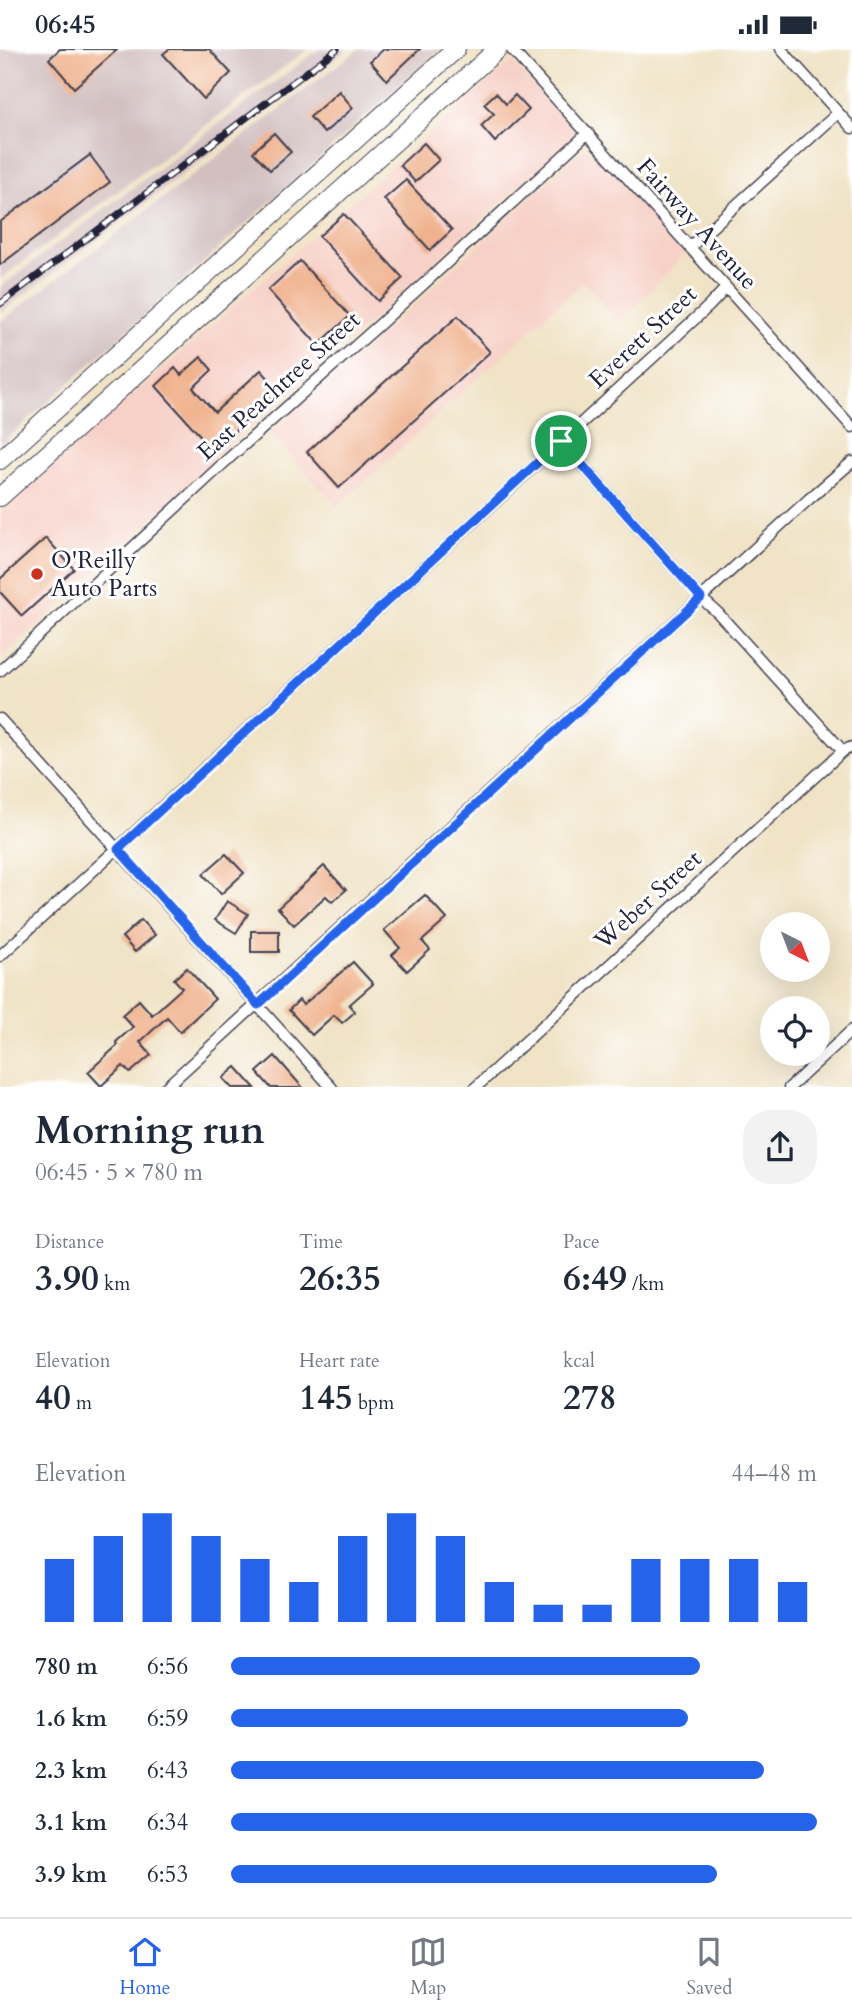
<!DOCTYPE html>
<html lang="en">
<head>
<meta charset="utf-8">
<style>
  :root { --surface:#fff; --page:#f2f2f3; --text:#1f2937; --muted:#747a83; --line:#e0e1e3; --accent:#2563eb }
  body { margin:0; font-family:Cardo,serif; background:var(--page); color:var(--text); height:100vh; display:flex; flex-direction:column; font-size:26px; white-space:nowrap }
  * { box-sizing:border-box; margin:0 }
  p { font-size:23px; color:var(--muted) }
  .icon { flex:none; width:38px; height:38px; fill:none; stroke:currentColor; stroke-width:2; stroke-linecap:round; stroke-linejoin:round }
  .map { position:relative; height:1038px; overflow:hidden }
  .panel { display:flex; flex-direction:column; background:var(--surface); flex:1 }
  .panel>* { flex:none }
  .needle { width:46px; rotate:138deg }
  .tools { position:absolute; left:760px; top:863px; display:grid; gap:14px }
  .tools a { display:grid; place-items:center; width:70px; height:70px; border-radius:50%; background:var(--surface); box-shadow:0 7px 28px #0002; font-size:35px }
  .pin { position:absolute; display:grid; place-items:center; width:60px; height:60px; color:#fff; margin:-30px; border:4px solid #fff; border-radius:50%; box-shadow:0 2px 7px #0007 }
  .round { display:grid; place-items:center; flex:none; width:74px; height:74px; border-radius:28px; background:var(--page) }
  .summary { display:flex; align-items:center; justify-content:space-between; height:119px; padding:0 35px }
  h1 { font-size:38px; font-weight:800; line-height:52px }
  .metrics { display:grid; grid-template-columns:repeat(3,1fr); gap:10px; height:119px; padding:7px 35px }
  .metrics div { display:grid; align-content:center }
  .metrics b { font-size:35px; font-weight:800 }
  .metrics small { font-size:19px; font-weight:400 }
  .metrics p { font-size:19px }
  .chart { height:196px; padding:14px 35px }
  .chart p { display:flex; justify-content:space-between }
  .chart svg { width:100%; height:126px; margin-top:7px; stroke:var(--accent); stroke-width:6 }
  ul { padding:0 35px; list-style:none; font-size:23px }
  li { display:grid; grid-template-columns:112px 84px 1fr; align-items:center; height:52px }
  li i { height:18px; border-radius:9px; background:var(--accent) }
  .status { display:flex; justify-content:space-between; align-items:center; height:49px; padding:0 35px; background:var(--surface); direction:ltr }
  .status svg { height:19px; fill:currentColor }
  .tabs { display:flex; justify-content:space-around; align-items:center; height:98px; border-top:2px solid var(--line); background:var(--surface); font-size:19px; color:var(--muted) }
  .tabs a { display:grid; justify-items:center; gap:4px }
  .tabs .current { color:var(--accent) }
  .map>svg:first-child { display:block }
  .built { fill:#f7d1c8 }
  .industrial { fill:#d2bfc0 }
  .building { fill:#f0b28e }
  .lines { fill:none; stroke-linecap:round; stroke-linejoin:round }
  .minor-casing { stroke:#413f50; stroke-width:13 }
  .primary-casing { stroke:#413f50; stroke-width:20 }
  .minor { stroke:#fff; stroke-width:10 }
  .primary { stroke:#fff; stroke-width:18 }
  .rail-casing { stroke:#22223b; stroke-width:7 }
  .rail { stroke:#fff; stroke-width:4.5; stroke-dasharray:13; stroke-linecap:butt }
  .route-casing { stroke:#fff; stroke-width:14 }
  .route { stroke:#2563eb; stroke-width:9 }
  .poi-dot { fill:#c8321e; stroke:#fff; stroke-width:2.5 }
  .labels { text-anchor:middle; dominant-baseline:central; stroke-width:6; stroke-linejoin:round; paint-order:stroke }
  .street-label { font-size:24px; fill:#22223b; stroke:#fff }
  .poi-label { font-size:24px; fill:#22223b; stroke:#fff; text-anchor:start }
</style>
</head>
<body>
<div class="status"><b>06:45</b><svg viewBox="0 0 49 12"><path d="M0 12V9h3v3zM5 12V6h3v6zM10 12V3h3v9zM15 12V0h3v12zM26 1h20v11H26zM47 4h2v5h-2z"/></svg></div>
<div class="map">
<svg width="852" height="1039" viewBox="0 0 852 1039">
  <rect width="100%" height="100%" fill="#fff"/>
  <filter id="ink" filterUnits="userSpaceOnUse"><feTurbulence type="fractalNoise" baseFrequency=".0143" numOctaves="2"/><feDisplacementMap in="SourceGraphic" scale="14" xChannelSelector="R" yChannelSelector="G"/><feConvolveMatrix kernelMatrix="1 2 1 2 8 2 1 2 1" color-interpolation-filters="sRGB"/></filter>
  <filter id="wash" filterUnits="userSpaceOnUse"><feTurbulence type="fractalNoise" baseFrequency=".00686" numOctaves="4" result="noise"/><feDisplacementMap in="SourceGraphic" scale="28" xChannelSelector="R" yChannelSelector="G"/><feGaussianBlur stdDeviation="1.57" result="paint"/><feColorMatrix in="noise" values="0 0 0 0 0 0 0 0 0 0 0 0 0 0 0 0 0 1.4 0 .05"/><feComposite in="paint" operator="in"/></filter>
  <g filter="url(#wash)">
    <rect width="100%" height="100%" fill="#f0e3c6"/>
    <g class="built">
      <polygon points="512,12 577,83 374,270 221,405 0,611 0,462"/>
      <polygon points="588,95 686,204 620,273 583,233 337,458 270,384 385,282"/>
    </g>
    <g class="industrial">
      <polygon points="0,0 308,0 0,230"/>
      <polygon points="319,0 348,0 0,264 0,238"/>
      <polygon points="359,0 441,0 0,396 0,273"/>
    </g>
    <g id="blocks">
      <g class="building">
        <polygon points="60,0 118,0 74,39 49,10"/>
        <polygon points="169,0 209,0 231,24 204,50 163,5"/>
        <polygon points="384,0 420,0 387,31 370,12"/>
        <polygon points="339,42 353,59 324,84 310,68"/>
        <polygon points="496,44 506,55 515,46 529,61 495,93 481,77 494,65 484,55"/>
        <polygon points="274,84 291,103 270,121 253,103"/>
        <polygon points="424,94 439,111 415,133 400,116"/>
        <polygon points="90,106 110,133 0,216 0,173"/>
        <polygon points="406,131 452,181 430,201 384,150"/>
        <polygon points="344,165 403,229 378,252 319,187"/>
        <polygon points="300,212 350,267 318,296 268,241"/>
        <polygon points="458,267 490,303 339,439 307,403"/>
        <polygon points="201,308 212,321 193,339 215,363 261,321 280,342 213,401 156,337 175,319 181,326"/>
        <polygon points="46,489 74,520 22,567 0,543 0,530"/>
        <polygon points="226,805 244,824 221,845 203,825"/>
        <polygon points="324,817 346,841 332,853 326,847 294,876 278,859"/>
        <polygon points="425,846 447,870 422,892 430,901 407,922 392,906 400,899 384,881"/>
        <polygon points="227,852 248,865 236,884 215,871"/>
        <polygon points="141,871 155,886 135,903 122,888"/>
        <rect x="251" y="882" width="28" height="21"/>
        <polygon points="353,913 373,935 349,956 355,963 342,974 334,966 312,986 289,961 299,951 303,956"/>
        <polygon points="187,919 215,950 180,983 167,968 140,993 151,1006 130,1024 123,1017 101,1037 88,1023 118,996 116,993 133,978 122,966 139,951 152,966 182,939 174,930"/>
        <polygon points="275,1007 303,1039 271,1039 257,1023"/>
        <polygon points="236,1018 255,1039 232,1039 223,1029"/>
      </g>
    </g>
  </g>
  <g filter="url(#ink)">
    <use href="#blocks" fill-opacity="0" stroke="#413f50" stroke-width="2"/>
    <g class="lines">
      <defs>
        <g id="minor">
          <polyline points="511,0 852,378"/>
          <polyline points="781,0 852,79"/>
          <polyline points="690,198 838,64"/>
          <polyline points="561,392 701,549 718,564 843,702"/>
          <polyline points="0,622 227,411 379,276 588,84"/>
          <polyline points="0,670 332,1039"/>
          <polyline points="0,907 709,257 726,239"/>
          <polyline points="165,1039 809,450 852,413"/>
          <polyline points="475,1039 843,702 852,698"/>
          <polyline points="789,1039 852,981"/>
        </g>
        <g id="primary">
          <polyline points="0,411 456,0"/>
          <polyline points="0,448 498,0"/>
        </g>
      </defs>
      <use href="#minor" class="minor-casing"/>
      <use href="#primary" class="primary-casing"/>
      <use href="#minor" class="minor"/>
      <use href="#primary" class="primary"/>
      <defs>
        <polyline id="rail" points="0,255 337,0"/>
      </defs>
      <use href="#rail" class="rail-casing"/>
      <use href="#rail" class="rail"/>
    </g>
  </g>
  <g class="lines" filter="url(#ink)">
    <defs>
      <polygon id="route" points="561,392 701,549 258,956 118,800"/>
    </defs>
    <use href="#route" class="route-casing"/>
    <use href="#route" class="route"/>
  </g>
  <circle class="poi-dot" cx="37" cy="525" r="7"/>
  <g class="labels">
    <g class="street-label">
      <text transform="translate(697 175) rotate(48)">Fairway Avenue</text>
      <text transform="translate(643 288) rotate(-43)">Everett Street</text>
      <text transform="translate(279 337) rotate(-42)">East Peachtree Street</text>
      <text transform="translate(648 851) rotate(-42)">Weber Street</text>
    </g>
    <g class="poi-label">
      <text x="51" y="511">O'Reilly<tspan x="51" dy="28">Auto Parts</tspan></text>
    </g>
  </g>
</svg>
<div class="tools">
<a><svg class="needle" viewBox="-14 -14 28 28"><path d="M0-13l5 13h-10z" fill="#e53935"/><path d="M0 13l5-13h-10z" fill="#747a83"/></svg></a>
<a><svg class="icon" aria-label="locate" viewBox="0 0 24 24"><circle cx="12" cy="12" r="6"/><path d="M12 2v4M12 18v4M2 12h4M18 12h4"/></svg></a>
</div>
<div class="pin" style="left:561px;top:392px;background:#1e9e55"><svg class="icon" aria-label="arrive" viewBox="0 0 24 24"><path d="M6 21V4h12l-3 4 3 4H6"/></svg></div>
</div>
<section class="panel">
<div class="summary"><div><h1>Morning run</h1><p>06:45 · 5 × 780 m</p></div><a class="round"><svg class="icon" aria-label="share" viewBox="0 0 24 24"><path d="M12 15V3M7 8l5-5 5 5M5 13v7h14v-7"/></svg></a></div>
<div class="metrics">
<div><p>Distance</p><b>3.90<small> km</small></b></div>
<div><p>Time</p><b>26:35</b></div>
<div><p>Pace</p><b>6:49<small> /km</small></b></div>
</div>
<div class="metrics">
<div><p>Elevation</p><b>40<small> m</small></b></div>
<div><p>Heart rate</p><b>145<small> bpm</small></b></div>
<div><p>kcal</p><b>278</b></div>
</div>
<div class="chart"><p><span>Elevation</span>44–48 m</p>
<svg viewBox="0 0 160 44" preserveAspectRatio="none"><path d="M5 44V22M15 44V14M25 44V6M35 44V14M45 44V22M55 44V30M65 44V14M75 44V6M85 44V14M95 44V30M105 44V38M115 44V38M125 44V22M135 44V22M145 44V22M155 44V30"/></svg>
</div>
<ul>
<li><b>780 m</b>6:56<i style="width:80%"></i></li>
<li><b>1.6 km</b>6:59<i style="width:78%"></i></li>
<li><b>2.3 km</b>6:43<i style="width:91%"></i></li>
<li><b>3.1 km</b>6:34<i style="width:100%"></i></li>
<li><b>3.9 km</b>6:53<i style="width:83%"></i></li>
</ul>
</section>
<nav class="tabs">
<a class="current"><svg class="icon" aria-label="home" viewBox="0 0 24 24"><path d="M3 11l9-7 9 7M6 9v11h12V9"/></svg>Home</a>
<a><svg class="icon" aria-label="map" viewBox="0 0 24 24"><path d="M3 6l6-2 6 2 6-2v14l-6 2-6-2-6 2zM9 4v14M15 6v14"/></svg>Map</a>
<a><svg class="icon" aria-label="saved" viewBox="0 0 24 24"><path d="M7 4h10v16l-5-4-5 4z"/></svg>Saved</a>
</nav>
</body>
</html>
